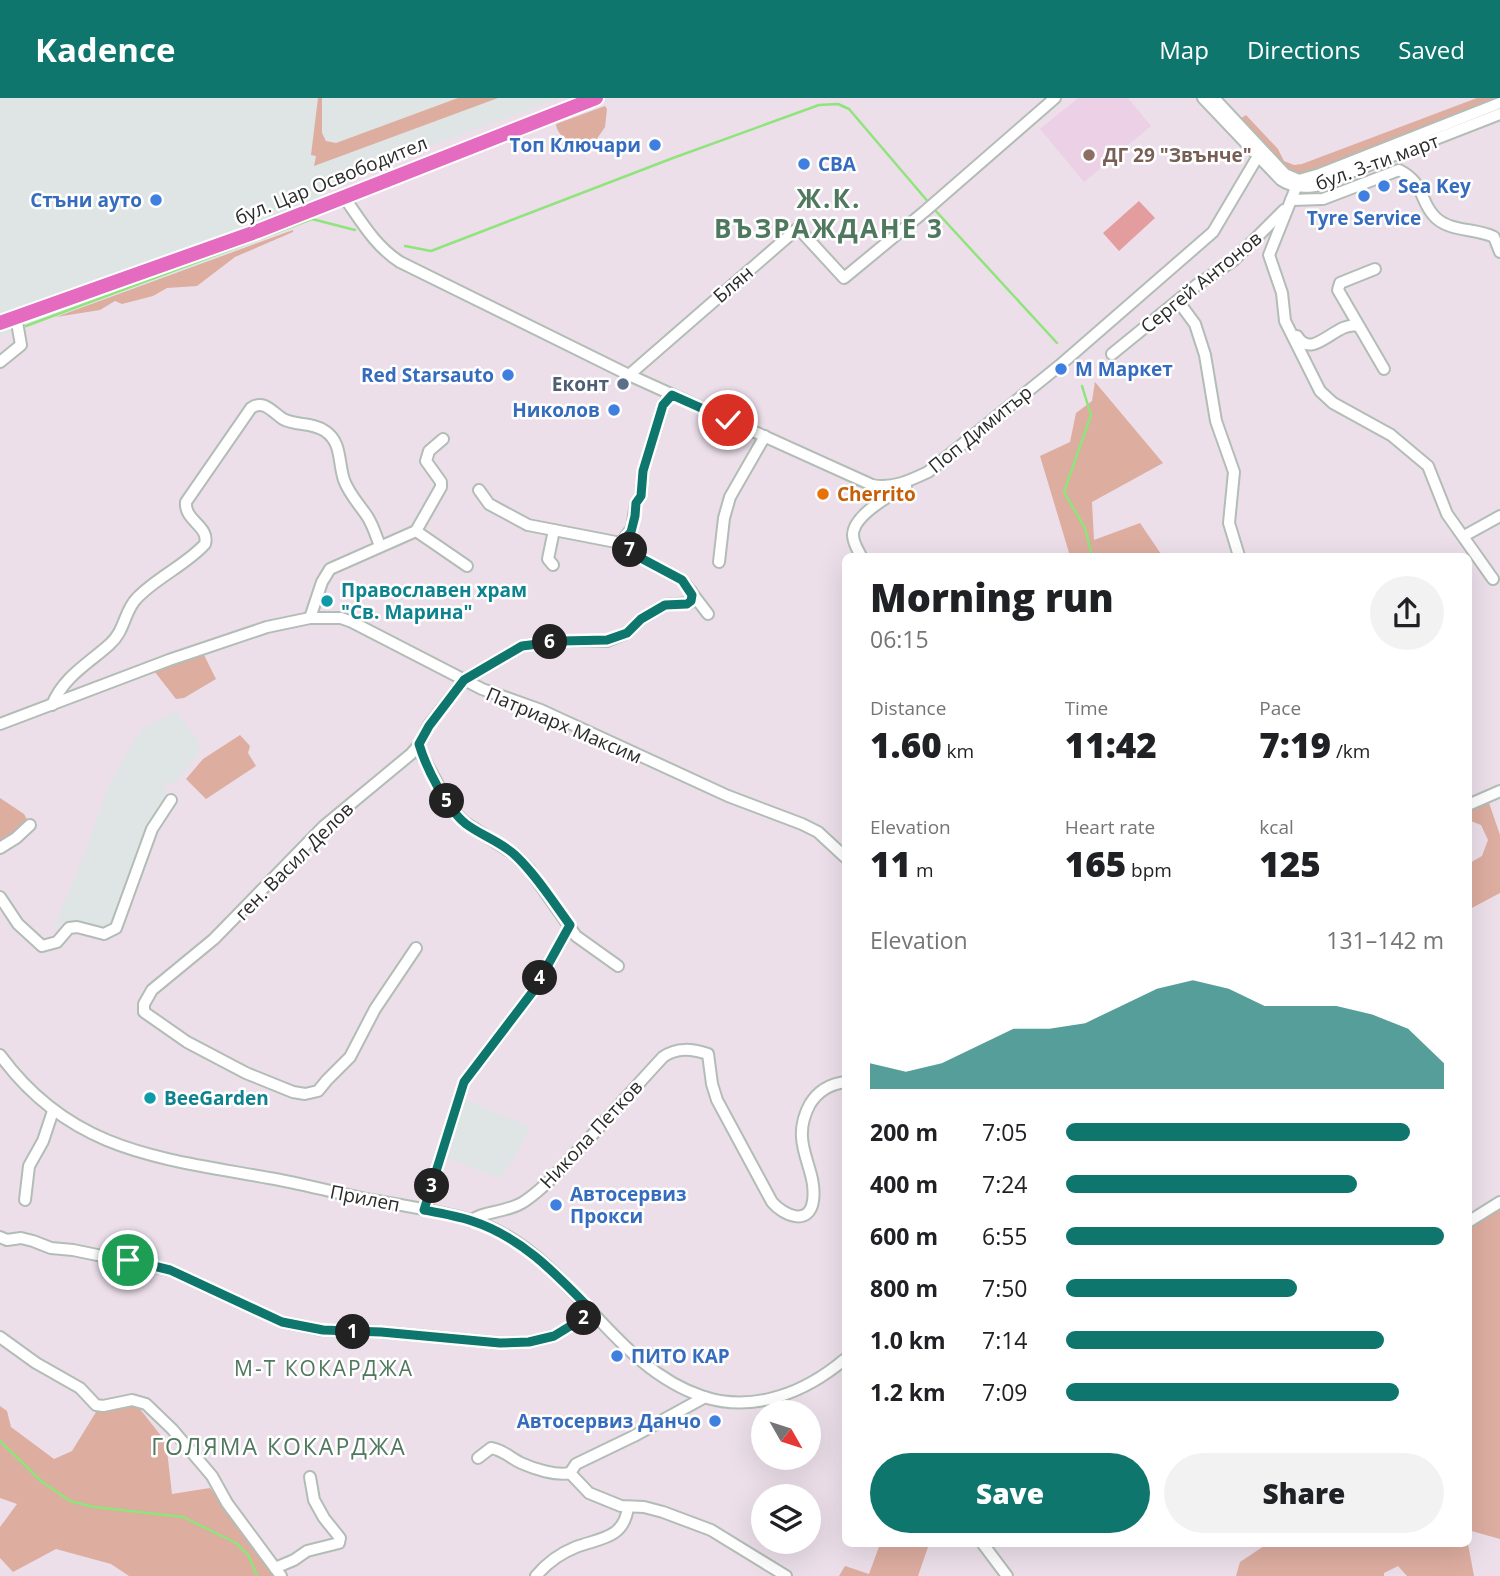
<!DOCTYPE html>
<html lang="en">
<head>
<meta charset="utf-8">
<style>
  :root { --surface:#fff; --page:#f2f2f2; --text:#202124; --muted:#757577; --accent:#0f766e }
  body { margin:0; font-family:"Open Sans",sans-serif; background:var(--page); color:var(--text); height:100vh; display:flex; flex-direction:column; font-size:26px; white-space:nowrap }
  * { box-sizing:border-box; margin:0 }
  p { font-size:23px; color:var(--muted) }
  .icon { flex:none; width:38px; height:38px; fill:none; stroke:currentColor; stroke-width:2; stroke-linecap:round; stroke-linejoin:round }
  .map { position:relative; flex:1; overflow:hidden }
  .sheet { position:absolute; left:842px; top:455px; width:630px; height:994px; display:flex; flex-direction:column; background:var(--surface); border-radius:10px; box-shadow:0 7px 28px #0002 }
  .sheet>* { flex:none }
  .needle { width:46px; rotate:129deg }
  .tools { position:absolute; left:751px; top:1302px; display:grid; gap:14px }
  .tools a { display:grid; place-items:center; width:70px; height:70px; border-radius:50%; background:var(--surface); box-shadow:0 7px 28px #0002; font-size:35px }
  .pin { position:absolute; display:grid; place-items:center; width:60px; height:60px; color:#fff; margin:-30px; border:4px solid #fff; border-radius:50%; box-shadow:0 2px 7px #0007 }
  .km { position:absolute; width:35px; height:35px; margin:-18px; border-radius:50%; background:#222; color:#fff; font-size:19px; line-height:35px; text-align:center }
  .round { display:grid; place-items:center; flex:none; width:74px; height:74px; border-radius:37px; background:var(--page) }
  .headline { display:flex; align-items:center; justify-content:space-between; height:119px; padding:0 28px }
  h1 { font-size:38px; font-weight:800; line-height:52px }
  .metrics { display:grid; grid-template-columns:repeat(3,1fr); gap:10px; height:119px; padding:7px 28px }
  .metrics div { display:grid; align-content:center }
  .metrics b { font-size:35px; font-weight:800 }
  .metrics small { font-size:19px; font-weight:400 }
  .metrics p { font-size:19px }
  .chart { height:196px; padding:14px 28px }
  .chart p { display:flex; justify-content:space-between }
  .chart svg { width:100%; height:126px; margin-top:7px; fill:var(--accent); opacity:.7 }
  .button { display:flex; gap:14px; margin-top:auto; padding:14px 28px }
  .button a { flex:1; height:80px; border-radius:42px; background:var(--accent); color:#fff; font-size:28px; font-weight:800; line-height:80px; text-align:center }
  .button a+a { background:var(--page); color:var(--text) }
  ul { padding:0 28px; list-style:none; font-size:23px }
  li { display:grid; grid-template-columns:112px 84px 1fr; align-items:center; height:52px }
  li i { height:18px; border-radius:9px; background:var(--accent) }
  header { display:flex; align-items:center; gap:42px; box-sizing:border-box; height:98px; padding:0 35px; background:var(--accent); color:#fff }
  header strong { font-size:33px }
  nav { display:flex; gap:38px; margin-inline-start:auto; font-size:24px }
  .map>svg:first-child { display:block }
  .industrial { fill:#dee5e4 }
  .education { fill:#ecd0e5 }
  .green { fill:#ddada0 }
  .pitch { fill:#e39d9f }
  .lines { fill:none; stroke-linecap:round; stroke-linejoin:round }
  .stream { stroke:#8fe47b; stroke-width:2.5 }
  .minor-casing { stroke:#b2bdb6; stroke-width:14 }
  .major-casing { stroke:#fff; stroke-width:18 }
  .minor { stroke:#fff; stroke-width:10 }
  .major { stroke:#e46bbf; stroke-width:14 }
  .route-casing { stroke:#fff; stroke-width:14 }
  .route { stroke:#0f766e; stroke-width:9 }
  .shop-dot { fill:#3f7fe0; stroke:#fff; stroke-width:2.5 }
  .education-dot { fill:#8d6e63; stroke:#fff; stroke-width:2.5 }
  .service-dot { fill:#5c6f8a; stroke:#fff; stroke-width:2.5 }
  .food-dot { fill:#e8710a; stroke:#fff; stroke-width:2.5 }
  .culture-dot { fill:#0f9aa8; stroke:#fff; stroke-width:2.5 }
  .labels { text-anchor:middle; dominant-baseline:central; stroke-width:5; stroke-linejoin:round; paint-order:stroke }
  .shop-label { font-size:19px; font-weight:bold; fill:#366cbe; stroke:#fff; text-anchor:end }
  .education-label { font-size:19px; font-weight:bold; fill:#785e54; stroke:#fff; text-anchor:start }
  .street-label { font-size:19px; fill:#2b2b2b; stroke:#fff }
  .service-label { font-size:19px; font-weight:bold; fill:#4e5e75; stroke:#fff; text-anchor:end }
  .food-label { font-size:19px; font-weight:bold; fill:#c56008; stroke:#fff; text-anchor:start }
  .culture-label { font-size:19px; font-weight:bold; fill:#0d838f; stroke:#fff; text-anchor:start }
  .neighbourhood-label { font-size:21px; letter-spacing:2px; fill:#4f785e; stroke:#fff }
  .quarter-label { font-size:23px; letter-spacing:2px; fill:#4f785e; stroke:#fff }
  .district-label { font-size:26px; font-weight:bold; letter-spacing:2px; fill:#4f785e; stroke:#fff }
</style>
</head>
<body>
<header>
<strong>Kadence</strong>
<nav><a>Map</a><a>Directions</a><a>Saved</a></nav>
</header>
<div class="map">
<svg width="1500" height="1478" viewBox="0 0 1500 1478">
  <rect width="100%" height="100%" fill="#ecdfea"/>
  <g class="industrial">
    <polygon points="0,0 560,0 427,49 327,91 298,128 198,167 0,238"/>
    <polygon points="176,613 199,643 199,655 176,684 166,686 167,696 146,733 113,826 108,830 93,830 71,824 62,825 53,831 86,752 110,684 141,632"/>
    <polygon points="465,1002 530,1029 516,1058 500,1080 445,1060"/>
  </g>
  <polygon class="education" points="1078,0 1128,0 1151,28 1084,84 1040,31"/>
  <g class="green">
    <polygon points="318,0 322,0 322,35 326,43 336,45 458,0 498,0 314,68 316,58 311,57"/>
    <polygon points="1477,0 1500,0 1299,82 1235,24 1246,17 1278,51 1284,63 1294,67 1302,66"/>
    <path d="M605,8L607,11L605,29L592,48C580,50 557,41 556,26Z"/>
    <polygon points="293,132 293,134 235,159 197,188 167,190 153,198 122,206 115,203 100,212 56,219"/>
    <polygon points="1095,284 1163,365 1092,404 1094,442 1140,425 1161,456 1156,458 1070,458 1040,358 1070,344 1076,315 1092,303"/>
    <polygon points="201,551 216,581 184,600 176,601 151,569"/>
    <polygon points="240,637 250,648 248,655 256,668 206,701 186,681 203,661"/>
    <polygon points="1487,699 1500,737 1500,795 1468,812 1468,766 1482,758 1488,742 1481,727 1468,722 1468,707"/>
    <polygon points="0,700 24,716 30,727 0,750"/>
    <polygon points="1500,1110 1500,1441 1468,1432 1468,1129"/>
    <polygon points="136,1306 166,1344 172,1396 210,1390 278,1478 129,1478 111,1466 56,1451 13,1474 0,1460 0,1429 17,1406 0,1400 0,1308 7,1313 11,1329 54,1361 72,1353 96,1314"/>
    <polygon points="880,1446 929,1446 918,1478 839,1478 845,1468 869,1476"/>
    <polygon points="1267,1446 1468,1446 1474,1478 1407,1478 1398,1468 1384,1475 1384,1478 1236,1478 1240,1464"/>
  </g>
  <polygon class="pitch" points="1139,103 1155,120 1119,153 1103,135"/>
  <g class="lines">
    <g class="stream">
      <polyline points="934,111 1057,245"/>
      <polyline points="405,148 431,153 673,60 819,7 838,6 849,11 930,106"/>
      <polyline points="26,228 312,121 355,132"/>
      <polyline points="1076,265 1079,275"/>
      <polyline points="1082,288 1091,317 1064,394 1085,430 1092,458"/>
      <polyline points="0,1343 41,1383 70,1403 94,1409 183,1419 236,1445 249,1458 257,1478"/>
    </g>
    <defs>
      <g id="minor">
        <path d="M1203,0L1281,82C1291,89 1302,90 1315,88L1500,16"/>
        <polyline points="1214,0 1285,76 1299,82 1320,76 1500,5"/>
        <polyline points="1299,82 1269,157 1282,195 1285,223 1320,293 1333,305 1391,337 1428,368 1447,416 1493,481"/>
        <path d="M344,99C361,123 375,148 400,164L629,277L872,387C892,391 909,383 928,374L1059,268L1213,134L1261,53"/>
        <path d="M1291,102L1323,101L1399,72C1426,86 1419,104 1436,120C1451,134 1476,130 1494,139L1500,154"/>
        <polyline points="1375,171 1340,185 1338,192 1384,271"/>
        <polyline points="1178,203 1195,226 1205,257 1216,323 1234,374 1229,425 1239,458"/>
        <path d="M1297,238C1313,264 1336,222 1358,228"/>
        <polyline points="1112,256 1198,186 1233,163 1284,112"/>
        <polyline points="0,264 21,247 16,219"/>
        <polyline points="629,277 798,130 844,180 924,114 1055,0"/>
        <polyline points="479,392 489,406 528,427 621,445 637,458 682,482 708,516"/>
        <polyline points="416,433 441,389 441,384 426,363 429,353 443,341"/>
        <polyline points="1464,438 1500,418"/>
        <polyline points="621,445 632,430 636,405 641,398 643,373 663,307 672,297"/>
        <path d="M861,458C858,452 853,445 853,437C853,417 891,397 906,388"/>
        <polyline points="719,464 724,420 730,399 765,338"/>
        <polyline points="553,467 548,461 554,432"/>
        <polyline points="310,520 322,484 330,471 416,433 467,468"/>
        <path d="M52,607C64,578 88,566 110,546C125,533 124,513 137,500C157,479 186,467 205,446C210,428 184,423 186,404L251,310C264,301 272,314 283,321C296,328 312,324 325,333C342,344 338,364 344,382C349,396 359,406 367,418C373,427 376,438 380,448"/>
        <polyline points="0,626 169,562 267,529 310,520 341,520 352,524 482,591 541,612 728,698 802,726 818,734 845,759"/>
        <polyline points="419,647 422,657 450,709 464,724 514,756 529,771 576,838 618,868"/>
        <polyline points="1468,707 1500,693"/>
        <polyline points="0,750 16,740 30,727"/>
        <polyline points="0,799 18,826 42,848 57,844 69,830 77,829 104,836 116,830 152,731 171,702"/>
        <polyline points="416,850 375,911 350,959 327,982 318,993 305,996 293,994 246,975 187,944 144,914 144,906 152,892 214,841 324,728 411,656 419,647 429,627 464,582 522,548 562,543 607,543 627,535 641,521 665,507 689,505 693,501 691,493"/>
        <path d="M0,957C71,1054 160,1060 269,1080C300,1085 331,1094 362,1100C398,1107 436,1112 471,1122C569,1152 608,1268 704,1299C755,1315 806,1294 845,1261"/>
        <polyline points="25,1102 29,1068 43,1043 53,1013"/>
        <polyline points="424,1112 464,984 534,892 570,827"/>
        <path d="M471,1123C481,1113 508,1115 525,1103C547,1088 565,1066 583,1047C610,1018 636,988 663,959C677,949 692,951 708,956L712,986L717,1002L772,1104C783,1117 809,1129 813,1103C818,1069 788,1046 810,1006C818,993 830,986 845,984"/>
        <polyline points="1468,1124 1500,1104"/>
        <polyline points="0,1139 7,1142 21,1140 33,1143 51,1150 73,1152 170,1172 282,1224 322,1232 381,1234 501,1245 529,1244 554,1238 593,1214"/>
        <polyline points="0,1239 36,1265 80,1290 96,1307 103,1308 132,1302 146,1306 172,1331 212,1378 227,1405 281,1478"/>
        <polyline points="705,1299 634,1338 576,1366 570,1375 589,1395 621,1408 644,1409 663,1414 711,1432 786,1478"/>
        <path d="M478,1360L491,1350C504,1352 510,1360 521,1365C534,1371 556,1378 570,1375"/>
        <polyline points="983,1446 1007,1478"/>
        <polyline points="275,1470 294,1462 307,1453 339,1445 340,1440 324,1420 314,1402 310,1379"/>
        <path d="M536,1478C546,1466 561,1455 576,1449C600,1440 624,1441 628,1409"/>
      </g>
      <polyline id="major" points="0,225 258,133 596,0"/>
    </defs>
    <use href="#minor" class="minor-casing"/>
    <use href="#major" class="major-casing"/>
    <use href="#minor" class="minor"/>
    <use href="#major" class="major"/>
  </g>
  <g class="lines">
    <defs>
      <path id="route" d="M128,1162L170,1172L282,1224L323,1232L381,1234L500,1245L529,1244L554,1238L593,1214C558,1178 522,1139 472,1123C457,1118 440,1115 424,1112L464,984L534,892L570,827C553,804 537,778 516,758C502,744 482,738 466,726C447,711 426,670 419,646L429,628L464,582L522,548L562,543L607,542L627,535L641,521L665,507L687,506L691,503L692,497L682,482L637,458L621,445L631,434L635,418L636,405L641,398L643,373L663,307L672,297L728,322"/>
    </defs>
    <use href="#route" class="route-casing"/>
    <use href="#route" class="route"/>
  </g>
  <g class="shop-dot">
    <circle cx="655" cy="47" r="7"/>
    <circle cx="804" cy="66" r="7"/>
    <circle cx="1384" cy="88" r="7"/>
    <circle cx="1364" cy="98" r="7"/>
    <circle cx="156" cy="102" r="7"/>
    <circle cx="1061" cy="271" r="7"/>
    <circle cx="508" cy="277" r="7"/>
    <circle cx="614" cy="312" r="7"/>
    <circle cx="556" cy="1107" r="7"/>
    <circle cx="617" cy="1258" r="7"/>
    <circle cx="715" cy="1323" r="7"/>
  </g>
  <circle class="education-dot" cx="1089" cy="57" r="7"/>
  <circle class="service-dot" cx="623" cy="286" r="7"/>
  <circle class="food-dot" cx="823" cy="396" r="7"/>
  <g class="culture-dot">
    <circle cx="327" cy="503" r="7"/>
    <circle cx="150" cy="1000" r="7"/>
  </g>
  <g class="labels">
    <g class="shop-label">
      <text x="641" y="47">Топ Ключари</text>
      <text x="818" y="66" text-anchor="start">CBA</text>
      <text x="1398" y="88" text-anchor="start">Sea Key</text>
      <text x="142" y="102">Стъни ауто</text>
      <text x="1364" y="120" text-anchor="middle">Tyre Service</text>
      <text x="1075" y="271" text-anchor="start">М Маркет</text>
      <text x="494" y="277">Red Starsauto</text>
      <text x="600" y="312">Николов</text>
      <text x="570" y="1096" text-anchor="start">Автосервиз<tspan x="570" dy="22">Прокси</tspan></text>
      <text x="631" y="1258" text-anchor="start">ПИТО КАР</text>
      <text x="701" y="1323">Автосервиз Данчо</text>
    </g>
    <g class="education-label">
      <text x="1103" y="57">ДГ 29 "Звънче"</text>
    </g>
    <g class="street-label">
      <text transform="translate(1377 64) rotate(-20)">бул. 3-ти март</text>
      <text transform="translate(331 82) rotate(-22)">бул. Цар Освободител</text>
      <text transform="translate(1201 184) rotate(-39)">Сергей Антонов</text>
      <text transform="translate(733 186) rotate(-41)">Блян</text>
      <text transform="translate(980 331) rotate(-39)">Поп Димитър</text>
      <text transform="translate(564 627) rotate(23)">Патриарх Максим</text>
      <text transform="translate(294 763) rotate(-45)">ген. Васил Делов</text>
      <text transform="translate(591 1036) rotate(-47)">Никола Петков</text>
      <text transform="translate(365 1100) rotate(11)">Прилеп</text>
    </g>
    <g class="service-label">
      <text x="609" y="286">Еконт</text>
    </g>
    <g class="food-label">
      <text x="837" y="396">Cherrito</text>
    </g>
    <g class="culture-label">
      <text x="341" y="492">Православен храм<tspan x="341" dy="22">"Св. Марина"</tspan></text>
      <text x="164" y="1000">BeeGarden</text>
    </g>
    <g class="neighbourhood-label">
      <text x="324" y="1270">М-Т КОКАРДЖА</text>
    </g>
    <g class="quarter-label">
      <text x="279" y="1348">ГОЛЯМА КОКАРДЖА</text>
    </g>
    <g class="district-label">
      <text x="829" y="100">Ж.К.<tspan x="829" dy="30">ВЪЗРАЖДАНЕ 3</tspan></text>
    </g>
  </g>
</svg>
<div class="tools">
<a><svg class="needle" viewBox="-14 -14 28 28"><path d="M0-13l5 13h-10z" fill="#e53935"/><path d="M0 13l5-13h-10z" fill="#757577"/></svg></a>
<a><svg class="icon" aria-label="layers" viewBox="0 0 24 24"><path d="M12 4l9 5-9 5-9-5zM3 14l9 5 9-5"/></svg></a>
</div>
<div class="pin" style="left:128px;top:1162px;background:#1e9e55"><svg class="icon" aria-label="arrive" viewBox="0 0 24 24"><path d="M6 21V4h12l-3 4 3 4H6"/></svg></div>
<div class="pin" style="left:728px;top:322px;background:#d93025"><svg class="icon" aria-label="check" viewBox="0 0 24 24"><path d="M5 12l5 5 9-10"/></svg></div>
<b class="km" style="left:353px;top:1234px">1</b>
<b class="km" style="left:584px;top:1220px">2</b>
<b class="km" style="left:432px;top:1088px">3</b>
<b class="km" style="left:540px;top:880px">4</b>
<b class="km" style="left:447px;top:703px">5</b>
<b class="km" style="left:550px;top:544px">6</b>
<b class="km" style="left:630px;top:452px">7</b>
<section class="sheet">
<div class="headline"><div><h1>Morning run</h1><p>06:15</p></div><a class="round"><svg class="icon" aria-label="share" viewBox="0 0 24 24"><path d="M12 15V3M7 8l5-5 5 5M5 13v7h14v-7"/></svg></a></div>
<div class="metrics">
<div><p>Distance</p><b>1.60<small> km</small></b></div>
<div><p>Time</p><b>11:42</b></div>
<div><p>Pace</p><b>7:19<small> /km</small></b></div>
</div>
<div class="metrics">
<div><p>Elevation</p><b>11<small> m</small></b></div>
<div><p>Heart rate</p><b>165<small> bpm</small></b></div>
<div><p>kcal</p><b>125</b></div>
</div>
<div class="chart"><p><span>Elevation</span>131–142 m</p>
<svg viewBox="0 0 160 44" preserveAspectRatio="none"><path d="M0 44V35L10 38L20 35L30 29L40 23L50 23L60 21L70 15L80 9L90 6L100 9L110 15L120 15L130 15L140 18L150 23L160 35V44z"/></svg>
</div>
<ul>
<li><b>200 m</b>7:05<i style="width:91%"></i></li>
<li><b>400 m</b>7:24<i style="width:77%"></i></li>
<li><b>600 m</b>6:55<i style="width:100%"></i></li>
<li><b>800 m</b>7:50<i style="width:61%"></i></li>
<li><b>1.0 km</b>7:14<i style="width:84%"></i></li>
<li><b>1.2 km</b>7:09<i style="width:88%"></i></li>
</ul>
<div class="button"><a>Save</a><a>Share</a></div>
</section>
</div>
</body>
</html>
